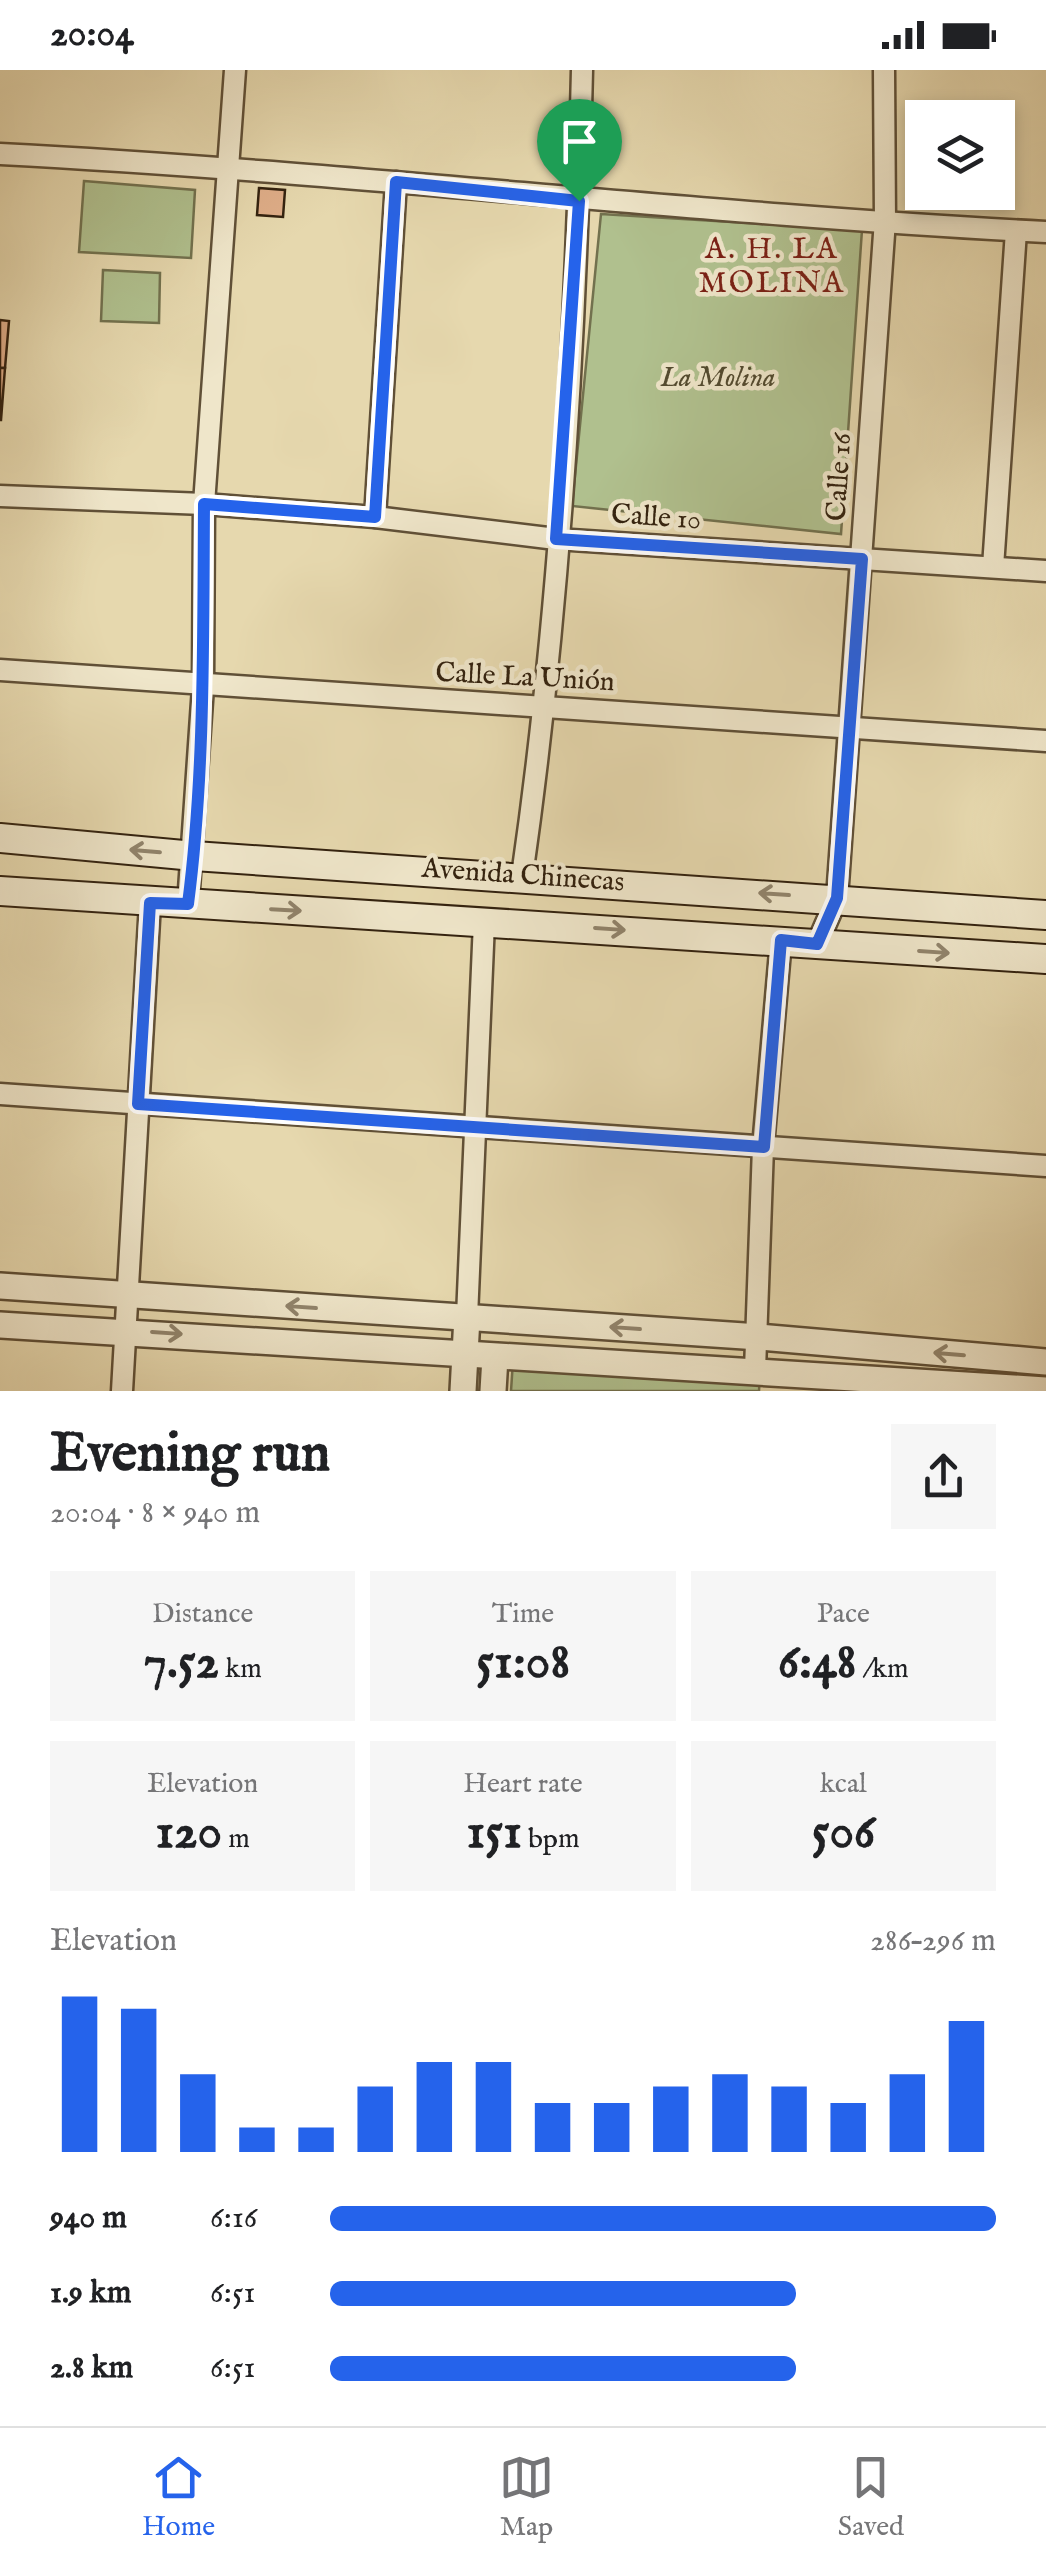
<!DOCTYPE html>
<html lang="en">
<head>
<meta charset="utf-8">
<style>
  :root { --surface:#fff; --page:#f6f6f6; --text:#202124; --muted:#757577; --line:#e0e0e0; --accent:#2563eb }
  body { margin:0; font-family:"IM FELL English",serif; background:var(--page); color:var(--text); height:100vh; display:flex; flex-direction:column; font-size:38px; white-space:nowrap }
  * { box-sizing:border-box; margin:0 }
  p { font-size:32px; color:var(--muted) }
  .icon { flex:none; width:55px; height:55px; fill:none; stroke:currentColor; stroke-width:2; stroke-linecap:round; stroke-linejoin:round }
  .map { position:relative; height:1321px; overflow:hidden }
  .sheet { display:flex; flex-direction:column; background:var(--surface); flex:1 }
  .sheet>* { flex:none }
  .tools { position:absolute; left:905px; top:30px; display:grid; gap:20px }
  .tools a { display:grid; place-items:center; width:110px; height:110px; border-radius:0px; background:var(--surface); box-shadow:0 5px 15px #0003; font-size:50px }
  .pin { position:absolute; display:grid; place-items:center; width:85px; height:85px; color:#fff; margin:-102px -42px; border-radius:50% 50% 50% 0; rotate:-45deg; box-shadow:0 0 10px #0007 }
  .pin .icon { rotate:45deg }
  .round { display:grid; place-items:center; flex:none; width:105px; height:105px; border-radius:0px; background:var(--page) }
  .headline { display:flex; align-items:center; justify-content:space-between; height:170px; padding:0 50px }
  h1 { font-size:55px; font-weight:700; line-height:75px }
  .figures { display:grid; grid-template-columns:repeat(3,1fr); gap:15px; height:170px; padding:10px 50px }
  .figures div { display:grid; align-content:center; border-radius:0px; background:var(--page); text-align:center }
  .figures b { font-size:50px; font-weight:700 }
  .figures small { font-size:28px; font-weight:400 }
  .figures p { font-size:28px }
  .chart { height:280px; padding:20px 50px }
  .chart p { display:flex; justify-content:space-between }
  .chart svg { width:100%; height:180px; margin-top:10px; stroke:var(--accent); stroke-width:6 }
  ul { padding:0 50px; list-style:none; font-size:32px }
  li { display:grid; grid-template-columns:160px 120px 1fr; align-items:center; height:75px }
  li i { height:25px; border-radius:12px; background:var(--accent) }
  .status { display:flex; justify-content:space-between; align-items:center; height:70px; padding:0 50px; background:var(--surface); direction:ltr }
  .status svg { height:28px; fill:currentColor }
  .dock { display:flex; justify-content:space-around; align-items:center; height:140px; border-top:2px solid var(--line); background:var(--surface); font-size:28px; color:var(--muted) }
  .dock a { display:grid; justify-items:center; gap:5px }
  .dock .current { color:var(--accent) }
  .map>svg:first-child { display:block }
  .green { fill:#b0c08e; stroke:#72714e; stroke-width:2.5 }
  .building { fill:#dead88; stroke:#33220f; stroke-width:2.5 }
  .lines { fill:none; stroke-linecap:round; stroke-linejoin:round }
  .minor-casing { stroke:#605037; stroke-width:25 }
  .tertiary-casing { stroke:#605037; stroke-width:30 }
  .secondary-casing { stroke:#33220f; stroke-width:32 }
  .minor { stroke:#efe6ca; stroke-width:20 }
  .tertiary { stroke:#efe6ca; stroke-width:25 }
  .secondary { stroke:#efe6ca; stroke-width:28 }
  .oneway { stroke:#91846c }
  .route-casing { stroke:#fff; stroke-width:20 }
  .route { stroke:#2563eb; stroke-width:12 }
  .labels { text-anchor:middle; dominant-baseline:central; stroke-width:9; stroke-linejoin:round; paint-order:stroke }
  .park-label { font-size:28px; font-style:italic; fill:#524a2f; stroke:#efe6ca }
  .street-label { font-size:28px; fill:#33220f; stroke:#efe6ca }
  .neighbourhood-label { font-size:30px; letter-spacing:2.5px; fill:#7a1f14; stroke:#efe6ca }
</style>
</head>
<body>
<div class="status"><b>20:04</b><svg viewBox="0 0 49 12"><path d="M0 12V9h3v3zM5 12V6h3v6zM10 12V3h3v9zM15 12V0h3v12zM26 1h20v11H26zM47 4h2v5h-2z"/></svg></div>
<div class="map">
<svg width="1046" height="1321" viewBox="0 0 1046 1321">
  <rect width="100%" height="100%" fill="#e6d8ae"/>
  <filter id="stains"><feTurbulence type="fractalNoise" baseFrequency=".002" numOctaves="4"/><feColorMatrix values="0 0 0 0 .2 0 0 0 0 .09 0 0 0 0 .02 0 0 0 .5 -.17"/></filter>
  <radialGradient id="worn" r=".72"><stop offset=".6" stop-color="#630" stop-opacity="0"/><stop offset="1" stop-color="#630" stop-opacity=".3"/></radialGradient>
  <g class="green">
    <polygon points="84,111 195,120 191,188 79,182"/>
    <polygon points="601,144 862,160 841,464 572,436"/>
    <polygon points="103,200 160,203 159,253 101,251"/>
    <polygon points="513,1291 760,1302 759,1321 511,1321"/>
  </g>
  <g class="building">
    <polygon points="259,118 285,120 283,147 257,145"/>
    <polygon points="0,250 9,251 5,298 0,298"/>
    <polygon points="0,298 5,298 1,350 0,350"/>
  </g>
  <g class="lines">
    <defs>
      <g id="minor">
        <path d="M0,84C349,102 697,144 1046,162"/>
        <polyline points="0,426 204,434 375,447 556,469 1046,501"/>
        <polyline points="375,447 396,112"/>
        <polyline points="993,497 1016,161"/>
        <polyline points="0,600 1046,671"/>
        <path d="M522,806C560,543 576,265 582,0"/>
        <polyline points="188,834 203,617 204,434 235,0"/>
        <polyline points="817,874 837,828 885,150 884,0"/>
        <polyline points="0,1024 1046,1096"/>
        <polyline points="467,1247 484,852"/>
        <polyline points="755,1300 763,1077 781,870"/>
        <polyline points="122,1321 150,833"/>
      </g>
      <g id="tertiary">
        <polyline points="0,1216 759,1267 1046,1292"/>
        <polyline points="0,1255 1046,1320"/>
        <polyline points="463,1321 467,1247"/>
        <polyline points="493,1321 495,1287"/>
      </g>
      <g id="secondary">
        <polyline points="0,768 194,786 1046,845"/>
        <polyline points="0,821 1046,889"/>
      </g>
    </defs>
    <use href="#minor" class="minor-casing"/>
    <use href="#tertiary" class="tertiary-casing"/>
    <use href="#secondary" class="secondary-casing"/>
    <use href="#minor" class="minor"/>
    <use href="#tertiary" class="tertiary"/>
    <use href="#secondary" class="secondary"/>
  </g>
  <defs><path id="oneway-shaft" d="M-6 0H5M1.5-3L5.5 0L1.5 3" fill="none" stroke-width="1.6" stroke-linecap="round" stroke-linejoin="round" transform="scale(2.5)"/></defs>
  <g class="oneway">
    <use href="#oneway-shaft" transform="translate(145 781) rotate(-175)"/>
    <use href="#oneway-shaft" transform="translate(774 824) rotate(-176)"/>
    <use href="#oneway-shaft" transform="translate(286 840) rotate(3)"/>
    <use href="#oneway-shaft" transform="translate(610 859) rotate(4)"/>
    <use href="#oneway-shaft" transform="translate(934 882) rotate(4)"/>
    <use href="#oneway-shaft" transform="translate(301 1237) rotate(-176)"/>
    <use href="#oneway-shaft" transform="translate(625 1258) rotate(-176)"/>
    <use href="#oneway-shaft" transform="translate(167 1263) rotate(4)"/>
    <use href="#oneway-shaft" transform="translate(949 1284) rotate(-175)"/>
  </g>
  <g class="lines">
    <defs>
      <path id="route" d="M396,112L579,131L556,469L862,489L837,828L817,874L781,870L764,1077L138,1034L150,833L188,834C205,702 203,568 204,434L375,447Z"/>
    </defs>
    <use href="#route" class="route-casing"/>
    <use href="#route" class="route"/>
  </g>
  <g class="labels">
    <g class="park-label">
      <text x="718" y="308">La Molina</text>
    </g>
    <g class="street-label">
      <text transform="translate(840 407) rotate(-86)">Calle 16</text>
      <text transform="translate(656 448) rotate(4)">Calle 10</text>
      <text transform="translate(525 608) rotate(3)">Calle La Unión</text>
      <text transform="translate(523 806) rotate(4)">Avenida Chinecas</text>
    </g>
    <g class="neighbourhood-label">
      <text x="772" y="180">A. H. LA<tspan x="772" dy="34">MOLINA</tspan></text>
    </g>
  </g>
  <rect width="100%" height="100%" filter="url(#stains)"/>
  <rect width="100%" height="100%" fill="url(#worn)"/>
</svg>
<div class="tools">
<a><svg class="icon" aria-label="layers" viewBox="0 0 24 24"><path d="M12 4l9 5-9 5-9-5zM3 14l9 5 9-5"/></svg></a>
</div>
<div class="pin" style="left:579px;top:131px;background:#1e9e55"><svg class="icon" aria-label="arrive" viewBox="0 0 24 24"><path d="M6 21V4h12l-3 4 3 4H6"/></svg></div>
</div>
<section class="sheet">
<div class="headline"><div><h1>Evening run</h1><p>20:04 · 8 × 940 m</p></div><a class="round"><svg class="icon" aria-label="share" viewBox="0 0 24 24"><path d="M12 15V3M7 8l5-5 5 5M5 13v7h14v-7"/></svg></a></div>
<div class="figures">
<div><p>Distance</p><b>7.52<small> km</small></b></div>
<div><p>Time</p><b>51:08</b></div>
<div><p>Pace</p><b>6:48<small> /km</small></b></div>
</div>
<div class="figures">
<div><p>Elevation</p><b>120<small> m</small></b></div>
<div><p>Heart rate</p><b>151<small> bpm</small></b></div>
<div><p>kcal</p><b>506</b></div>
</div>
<div class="chart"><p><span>Elevation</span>286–296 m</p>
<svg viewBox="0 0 160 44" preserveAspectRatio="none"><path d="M5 44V6M15 44V9M25 44V25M35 44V38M45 44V38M55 44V28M65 44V22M75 44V22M85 44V32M95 44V32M105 44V28M115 44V25M125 44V28M135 44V32M145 44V25M155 44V12"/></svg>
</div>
<ul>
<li><b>940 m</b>6:16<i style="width:100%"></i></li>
<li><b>1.9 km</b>6:51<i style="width:70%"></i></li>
<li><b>2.8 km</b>6:51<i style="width:70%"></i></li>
</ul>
</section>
<nav class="dock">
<a class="current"><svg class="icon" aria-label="home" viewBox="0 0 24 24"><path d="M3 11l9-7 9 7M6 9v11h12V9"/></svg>Home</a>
<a><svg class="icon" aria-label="map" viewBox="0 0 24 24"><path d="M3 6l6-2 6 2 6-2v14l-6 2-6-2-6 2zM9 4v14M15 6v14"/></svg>Map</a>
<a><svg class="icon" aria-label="saved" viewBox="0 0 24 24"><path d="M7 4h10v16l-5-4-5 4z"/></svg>Saved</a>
</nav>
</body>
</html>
